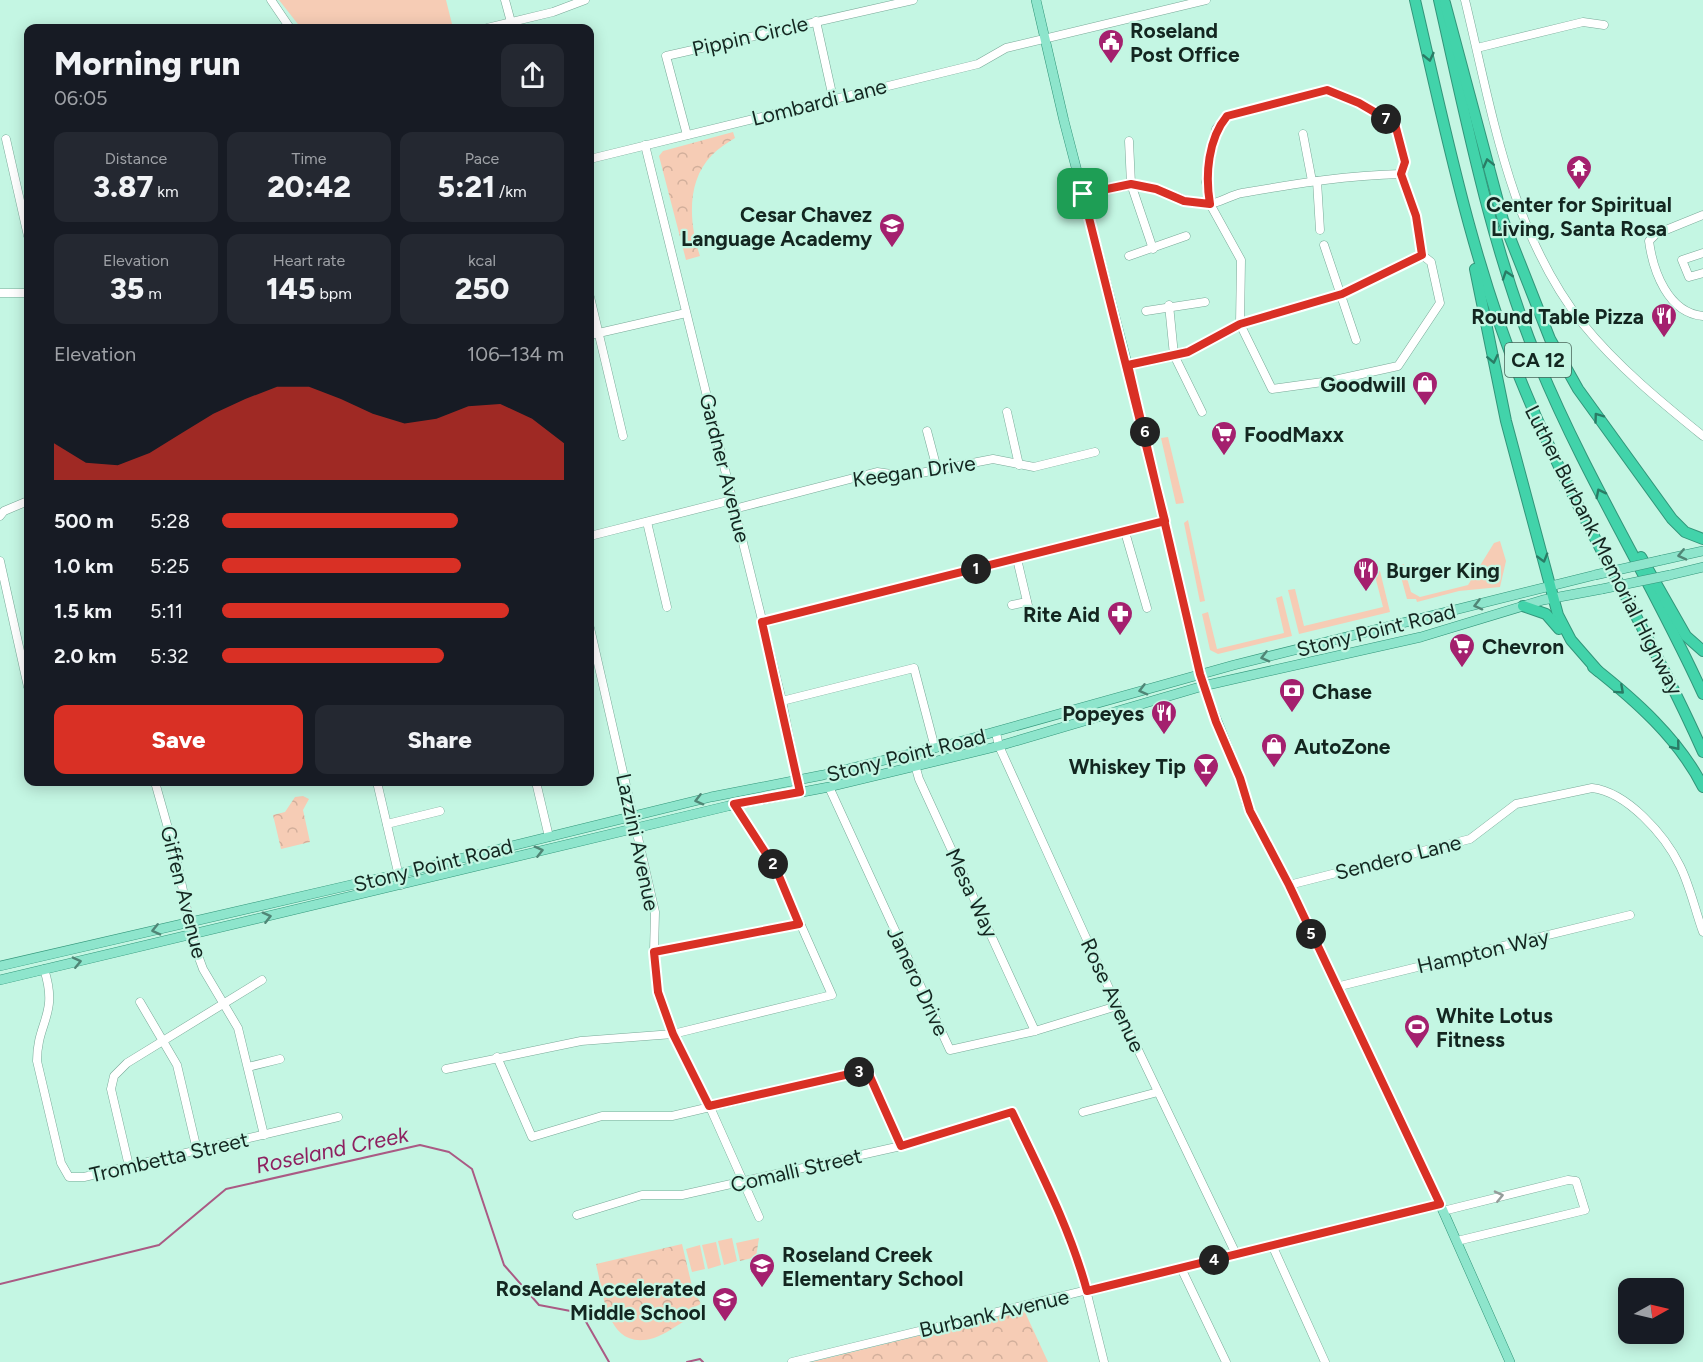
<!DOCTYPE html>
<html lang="en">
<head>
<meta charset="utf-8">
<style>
  :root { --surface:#171b24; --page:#242831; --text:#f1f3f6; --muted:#9ea1a6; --accent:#d93025 }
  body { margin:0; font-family:Figtree,sans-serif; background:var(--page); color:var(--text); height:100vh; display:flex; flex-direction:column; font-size:22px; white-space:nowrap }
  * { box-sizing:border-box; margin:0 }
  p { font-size:20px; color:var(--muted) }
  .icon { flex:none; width:33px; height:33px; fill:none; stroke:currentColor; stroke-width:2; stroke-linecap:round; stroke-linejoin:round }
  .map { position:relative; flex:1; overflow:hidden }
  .panel { position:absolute; left:24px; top:24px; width:570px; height:762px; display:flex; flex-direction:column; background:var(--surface); border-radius:12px; box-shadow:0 3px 15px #0003 }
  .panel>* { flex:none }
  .needle { width:39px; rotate:82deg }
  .buttons { position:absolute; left:1618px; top:1278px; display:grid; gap:12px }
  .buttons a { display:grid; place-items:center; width:66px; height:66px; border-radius:12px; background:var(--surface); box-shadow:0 3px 15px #0003; font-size:30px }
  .pin { position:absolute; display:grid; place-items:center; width:51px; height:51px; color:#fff; margin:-26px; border-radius:12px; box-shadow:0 3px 9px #0006 }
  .km { position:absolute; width:30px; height:30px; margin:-15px; border-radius:50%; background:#222; color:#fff; font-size:16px; line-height:30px; text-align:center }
  .round { display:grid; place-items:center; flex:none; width:63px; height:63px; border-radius:12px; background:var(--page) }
  .headline { display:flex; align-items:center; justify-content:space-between; height:102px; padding:0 30px }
  h1 { font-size:33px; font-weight:800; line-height:45px }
  .metrics { display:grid; grid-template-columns:repeat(3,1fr); gap:9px; height:102px; padding:6px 30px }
  .metrics div { display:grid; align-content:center; border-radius:12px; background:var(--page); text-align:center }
  .metrics b { font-size:30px; font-weight:800 }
  .metrics small { font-size:16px; font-weight:400 }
  .metrics p { font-size:16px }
  .chart { height:168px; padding:12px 30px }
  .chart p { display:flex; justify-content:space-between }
  .chart svg { width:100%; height:108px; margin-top:6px; fill:var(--accent); opacity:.7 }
  .primary-button { display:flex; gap:12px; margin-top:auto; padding:12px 30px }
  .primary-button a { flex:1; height:69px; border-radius:12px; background:var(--accent); color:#fff; font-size:24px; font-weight:800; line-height:69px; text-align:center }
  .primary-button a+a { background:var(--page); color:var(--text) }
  ul { padding:0 30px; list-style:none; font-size:20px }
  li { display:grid; grid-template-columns:96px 72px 1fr; align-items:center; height:45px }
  li i { height:15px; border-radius:8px; background:var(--accent) }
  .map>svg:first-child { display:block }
  .green { fill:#f6ccb5 }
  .park { fill:url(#park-crowns) }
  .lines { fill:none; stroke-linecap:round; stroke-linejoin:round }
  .stream { stroke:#aa5a84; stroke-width:2 }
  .minor-casing { stroke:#79a998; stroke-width:9 }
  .major-casing { stroke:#32967a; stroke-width:10 }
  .highway-casing { stroke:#32967a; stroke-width:12 }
  .minor { stroke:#fff; stroke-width:8 }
  .major { stroke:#8ee5cc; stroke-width:9 }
  .highway { stroke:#42d3aa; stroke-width:10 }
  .major-bridge-casing { stroke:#32967a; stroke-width:10; stroke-linecap:butt }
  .major-bridge { stroke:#8ee5cc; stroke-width:9 }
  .oneway { stroke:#2a7c65 }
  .oneway2 { stroke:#508676 }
  .oneway3 { stroke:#959d9b }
  .route-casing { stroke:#fff; stroke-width:12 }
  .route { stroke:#d93025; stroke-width:8 }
  .labels { text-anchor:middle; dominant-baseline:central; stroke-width:4.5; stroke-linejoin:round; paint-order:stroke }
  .shield { fill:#c4f6e3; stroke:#48645a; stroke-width:1.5 }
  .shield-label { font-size:20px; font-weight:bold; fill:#132620 }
  .poi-label { font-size:21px; font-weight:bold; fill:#132620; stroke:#c4f6e3; text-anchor:start }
  .street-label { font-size:21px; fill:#132620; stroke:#c4f6e3 }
  .water-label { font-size:22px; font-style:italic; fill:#8e2160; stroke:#c4f6e3 }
</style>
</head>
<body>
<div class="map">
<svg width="1703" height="1362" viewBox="0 0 1703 1362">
  <defs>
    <pattern id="park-crowns" width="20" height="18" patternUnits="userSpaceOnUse" patternTransform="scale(1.5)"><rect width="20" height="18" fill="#f6ccb5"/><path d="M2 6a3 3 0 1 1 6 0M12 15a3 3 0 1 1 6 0" fill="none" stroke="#d2af9b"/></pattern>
  </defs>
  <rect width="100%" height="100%" fill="#c4f6e3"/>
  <g class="green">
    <polygon points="279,0 446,0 453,28 301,28"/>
    <polygon points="1168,437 1184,503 1176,504 1161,438"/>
    <polygon points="1188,520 1205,601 1200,602 1184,523"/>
    <polygon points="1500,541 1506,561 1500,587 1459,591 1417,602 1416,599 1407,599 1398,566 1404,564 1405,571 1413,569 1407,578 1411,592 1420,597 1468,585 1494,543"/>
    <polygon points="1380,571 1390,612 1299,634 1288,590 1295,589 1304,626 1383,607 1374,572"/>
    <polygon points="1282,596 1292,636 1218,654 1210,650 1202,614 1208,612 1217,649 1284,633 1276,598"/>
    <polygon points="732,1238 737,1261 724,1265 718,1241"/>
    <polygon points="716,1242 721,1265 708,1269 702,1245"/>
    <polygon points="700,1245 705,1269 692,1272 686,1249"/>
  </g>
  <g class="park">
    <path d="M733,132L735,138C727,143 719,148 712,155C686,181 689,224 700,256L686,260L659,156L663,151Z"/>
    <polygon points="303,796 309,799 303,810 310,842 281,849 273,815 285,812 295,797"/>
    <polygon points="759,1238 756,1257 740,1261 736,1243"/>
    <path d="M682,1244L692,1286L701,1304L683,1312L687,1320C675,1326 666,1334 654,1338C607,1352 604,1296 596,1264Z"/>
    <polygon points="1024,1310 1048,1362 812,1362"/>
  </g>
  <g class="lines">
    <g class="stream">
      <polyline points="0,1284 159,1245 226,1189 420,1145 449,1152 472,1169 504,1265 539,1305 581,1313 609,1362"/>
      <polyline points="687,1362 700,1359 703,1362"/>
    </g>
    <defs>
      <g id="minor">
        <polyline points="271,0 290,28"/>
        <polyline points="505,0 511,22"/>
        <path d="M1465,0C1492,111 1510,232 1583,324C1617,366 1661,402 1703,436"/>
        <polyline points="816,21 833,98"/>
        <polyline points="487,28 553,12 585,0"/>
        <polyline points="1477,48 1583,22 1604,25"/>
        <polyline points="1303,134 1312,181"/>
        <polyline points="687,135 666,56 913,0"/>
        <polyline points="6,139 28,236"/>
        <polyline points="1129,141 1131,184 1153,249"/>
        <polyline points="645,145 782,701 800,792"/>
        <polyline points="590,159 978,64 1006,48 1206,0"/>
        <polyline points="1401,174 1405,162 1395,124 1359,103 1327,90 1227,116 1216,129 1206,182 1210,204 1241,260 1240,324 1272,389 1330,381 1398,366 1440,303 1431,262 1422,255"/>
        <polyline points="1317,181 1320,230"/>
        <path d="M1083,194C1108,189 1130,182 1155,189C1174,194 1187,204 1207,204C1219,204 1230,195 1242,193C1295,184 1347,175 1401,174L1416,216L1422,255L1342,294L1240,324L1188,352L1128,365"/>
        <path d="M1703,215L1656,234L1649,241C1653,271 1668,313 1703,316"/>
        <polyline points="1324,245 1356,340"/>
        <polyline points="1703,253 1682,260 1689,277 1703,273"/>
        <polyline points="1129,256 1186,236"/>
        <polyline points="0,293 28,293"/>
        <polyline points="590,297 623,436"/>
        <polyline points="1169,305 1174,355 1202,412"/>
        <polyline points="1146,311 1205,302"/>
        <polyline points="590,335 686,313"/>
        <polyline points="1007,412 1019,465"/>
        <polyline points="927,431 937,469"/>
        <polyline points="734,509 877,472 905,476 993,459 1034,467 1095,452"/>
        <polyline points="0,516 4,511 28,501"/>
        <polyline points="647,522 667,607"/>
        <polyline points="1125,532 1147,608"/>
        <polyline points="590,536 732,500"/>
        <polyline points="1017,559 1030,614"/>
        <polyline points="0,561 28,687"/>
        <polyline points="1012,605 1027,602"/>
        <polyline points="763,622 1165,521"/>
        <polyline points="590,628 655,912 654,952 658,992 673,1034 709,1105 759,1217"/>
        <polyline points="782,701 914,668 935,748"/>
        <polyline points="996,733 999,746 1117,1006 1236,1254"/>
        <polyline points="912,754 919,779 1035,1031"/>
        <polyline points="155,782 175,853 195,947 203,969 238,1028 264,1135"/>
        <polyline points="377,782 401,885"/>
        <polyline points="536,782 549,837"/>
        <polyline points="829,787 950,1050 1035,1031 1117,1006"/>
        <polyline points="387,824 440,811"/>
        <path d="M1289,885L1470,839L1516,804L1592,788C1627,792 1665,835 1680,866C1690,886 1695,910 1703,932"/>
        <polyline points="654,952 799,924"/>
        <path d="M44,969C59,1015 37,1021 37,1061L61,1163L69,1177H84L338,1117"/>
        <polyline points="1336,987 1630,915"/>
        <polyline points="140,1002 177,1065 197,1150"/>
        <polyline points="497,1057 532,1137 602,1116 672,1116 867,1070 901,1146"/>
        <polyline points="248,1067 280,1059"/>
        <polyline points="446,1069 581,1041 673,1034 832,995 776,869 734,804"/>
        <polyline points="1083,1112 1158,1092"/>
        <polyline points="129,1166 111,1089 114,1076 127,1063 262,980"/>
        <polyline points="1443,1211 1568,1180 1576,1181 1585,1210 1457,1241"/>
        <polyline points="577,1215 642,1195 682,1195 901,1146 1012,1112 1057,1206 1078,1258 1104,1362"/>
        <polyline points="1272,1245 1325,1362"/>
        <polyline points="1181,1268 1226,1362"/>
        <polyline points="792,1362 1440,1204"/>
      </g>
      <g id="major">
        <polyline points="1036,0 1064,121 1136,398 1203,686 1240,778 1247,804 1289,885 1440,1204 1510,1362"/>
        <polyline points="1662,560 1703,551"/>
        <polyline points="1670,575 1703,567"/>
        <polyline points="0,966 398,874 711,797 823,775 955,743 1234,665 1595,575"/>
        <polyline points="0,980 728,806 829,787 999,746 1203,686 1421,637 1543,600 1602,589"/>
      </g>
      <g id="highway">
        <path d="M1415,0C1446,133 1473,267 1526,393C1577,517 1649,630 1703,752"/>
        <path d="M1439,0C1467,123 1491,247 1539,364C1586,478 1652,582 1703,694"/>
        <polyline points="1445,3 1503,220 1550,339 1578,389 1672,519 1685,532 1703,539"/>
        <polyline points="1475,269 1506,421 1558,615 1571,640 1598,671"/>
        <polyline points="1641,557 1686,636 1703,651"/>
        <polyline points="1523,606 1546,614 1559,629"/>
        <path d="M1593,667C1635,700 1679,739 1703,787"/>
      </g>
    </defs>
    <use href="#minor" class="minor-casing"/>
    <use href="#major" class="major-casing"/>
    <use href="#highway" class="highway-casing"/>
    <use href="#minor" class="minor"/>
    <use href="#major" class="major"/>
    <use href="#highway" class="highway"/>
    <defs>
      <g id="major-bridge">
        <polyline points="1595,575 1662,560"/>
        <polyline points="1602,589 1670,575"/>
      </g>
    </defs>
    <use href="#major-bridge" class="major-bridge-casing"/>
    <use href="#major-bridge" class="major-bridge"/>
  </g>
  <defs><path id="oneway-chevron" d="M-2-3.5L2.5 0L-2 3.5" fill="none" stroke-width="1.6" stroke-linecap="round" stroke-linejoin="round" transform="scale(1.5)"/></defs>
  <g class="oneway">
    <use href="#oneway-chevron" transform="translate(1429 57) rotate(77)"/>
    <use href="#oneway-chevron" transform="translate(1488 163) rotate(-104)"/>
    <use href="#oneway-chevron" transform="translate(1507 275) rotate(-108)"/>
    <use href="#oneway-chevron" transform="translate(1493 359) rotate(78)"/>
    <use href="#oneway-chevron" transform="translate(1598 417) rotate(-126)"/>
    <use href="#oneway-chevron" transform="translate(1600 493) rotate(-117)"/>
    <use href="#oneway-chevron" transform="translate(1543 558) rotate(74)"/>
    <use href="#oneway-chevron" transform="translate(1620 690) rotate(42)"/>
    <use href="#oneway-chevron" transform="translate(1676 746) rotate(51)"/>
  </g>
  <g class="oneway2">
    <use href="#oneway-chevron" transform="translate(1682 555) rotate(167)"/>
    <use href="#oneway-chevron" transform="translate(1478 605) rotate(166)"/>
    <use href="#oneway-chevron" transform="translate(1265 657) rotate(166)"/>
    <use href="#oneway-chevron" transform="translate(1143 690) rotate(165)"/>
    <use href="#oneway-chevron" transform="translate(699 800) rotate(166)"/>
    <use href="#oneway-chevron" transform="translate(539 851) rotate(-14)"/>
    <use href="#oneway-chevron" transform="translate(267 917) rotate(-14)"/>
    <use href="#oneway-chevron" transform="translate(156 930) rotate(167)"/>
    <use href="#oneway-chevron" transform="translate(77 962) rotate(-13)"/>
  </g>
  <use class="oneway3" href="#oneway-chevron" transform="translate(1499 1196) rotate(-13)"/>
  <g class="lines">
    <defs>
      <path id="route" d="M1083,194L1165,521L762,622L800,792L734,804L776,869L799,924L654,952L658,992L673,1034L709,1106L867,1070L901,1146L1012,1112C1040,1171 1070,1228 1087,1291L1440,1204L1289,885L1250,811L1240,778L1216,722L1200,674L1128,365L1188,352L1240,324L1342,294L1422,255L1416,216L1401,174L1405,162L1395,124L1359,103L1327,90L1227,116C1208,139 1205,175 1210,204L1184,201L1156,189L1131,184L1083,194"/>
    </defs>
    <use href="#route" class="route-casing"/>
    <use href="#route" class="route"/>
  </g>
  <defs>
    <symbol id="civic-pin" viewBox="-11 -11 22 30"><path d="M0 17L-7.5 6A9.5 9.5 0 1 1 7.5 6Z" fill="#a4206e" stroke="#c4f6e3"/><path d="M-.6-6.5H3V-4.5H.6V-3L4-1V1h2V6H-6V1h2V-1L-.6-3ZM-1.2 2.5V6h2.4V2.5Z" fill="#fff"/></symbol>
    <symbol id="temple-pin" viewBox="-11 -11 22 30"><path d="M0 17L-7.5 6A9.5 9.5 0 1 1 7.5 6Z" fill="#a4206e" stroke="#c4f6e3"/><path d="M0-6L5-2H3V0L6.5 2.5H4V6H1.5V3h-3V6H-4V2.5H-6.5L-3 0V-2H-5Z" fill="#fff"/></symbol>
    <symbol id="school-pin" viewBox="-11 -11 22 30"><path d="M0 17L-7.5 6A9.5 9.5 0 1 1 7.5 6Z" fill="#a4206e" stroke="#c4f6e3"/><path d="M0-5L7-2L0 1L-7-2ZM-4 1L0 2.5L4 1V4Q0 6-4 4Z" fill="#fff"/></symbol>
    <symbol id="restaurant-pin" viewBox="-11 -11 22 30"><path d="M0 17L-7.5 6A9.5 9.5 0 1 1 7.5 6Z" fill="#a4206e" stroke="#c4f6e3"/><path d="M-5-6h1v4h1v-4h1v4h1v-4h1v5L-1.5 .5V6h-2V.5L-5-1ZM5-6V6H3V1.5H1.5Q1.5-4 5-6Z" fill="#fff"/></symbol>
    <symbol id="shop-pin" viewBox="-11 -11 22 30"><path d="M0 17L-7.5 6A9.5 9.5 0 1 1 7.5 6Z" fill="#a4206e" stroke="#c4f6e3"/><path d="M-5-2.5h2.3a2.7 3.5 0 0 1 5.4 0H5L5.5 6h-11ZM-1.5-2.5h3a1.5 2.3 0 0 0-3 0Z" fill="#fff"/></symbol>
    <symbol id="supermarket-pin" viewBox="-11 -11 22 30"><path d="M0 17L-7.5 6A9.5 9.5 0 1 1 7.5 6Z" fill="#a4206e" stroke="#c4f6e3"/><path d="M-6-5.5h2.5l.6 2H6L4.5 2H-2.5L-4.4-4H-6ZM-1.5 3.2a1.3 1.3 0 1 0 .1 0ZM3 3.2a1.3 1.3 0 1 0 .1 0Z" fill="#fff"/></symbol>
    <symbol id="pharmacy-pin" viewBox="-11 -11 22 30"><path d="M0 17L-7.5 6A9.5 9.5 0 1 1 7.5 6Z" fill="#a4206e" stroke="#c4f6e3"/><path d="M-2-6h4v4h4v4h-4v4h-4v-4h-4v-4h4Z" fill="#fff"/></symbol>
    <symbol id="bank-pin" viewBox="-11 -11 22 30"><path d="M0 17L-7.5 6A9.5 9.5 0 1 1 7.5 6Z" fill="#a4206e" stroke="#c4f6e3"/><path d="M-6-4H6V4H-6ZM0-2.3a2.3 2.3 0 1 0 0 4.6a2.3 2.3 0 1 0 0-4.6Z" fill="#fff"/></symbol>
    <symbol id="bar-pin" viewBox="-11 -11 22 30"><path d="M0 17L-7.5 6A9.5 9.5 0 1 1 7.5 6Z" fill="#a4206e" stroke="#c4f6e3"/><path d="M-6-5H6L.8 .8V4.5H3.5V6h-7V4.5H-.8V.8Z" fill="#fff"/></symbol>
    <symbol id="stadium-pin" viewBox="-11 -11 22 30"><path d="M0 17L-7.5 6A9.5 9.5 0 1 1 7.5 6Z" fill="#a4206e" stroke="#c4f6e3"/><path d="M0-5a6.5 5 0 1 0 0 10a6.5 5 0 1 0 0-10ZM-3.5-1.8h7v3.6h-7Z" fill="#fff"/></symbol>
  </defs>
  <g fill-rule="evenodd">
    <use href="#civic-pin" x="1096" y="27" width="30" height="40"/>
    <use href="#temple-pin" x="1564" y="153" width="30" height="40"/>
    <use href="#school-pin" x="877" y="211" width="30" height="40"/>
    <use href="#restaurant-pin" x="1649" y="301" width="30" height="40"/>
    <use href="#shop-pin" x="1410" y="369" width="30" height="40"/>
    <use href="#supermarket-pin" x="1209" y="419" width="30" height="40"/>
    <use href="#restaurant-pin" x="1351" y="555" width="30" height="40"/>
    <use href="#pharmacy-pin" x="1105" y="599" width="30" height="40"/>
    <use href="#supermarket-pin" x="1447" y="631" width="30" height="40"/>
    <use href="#bank-pin" x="1277" y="676" width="30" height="40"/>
    <use href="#restaurant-pin" x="1149" y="698" width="30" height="40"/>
    <use href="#shop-pin" x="1259" y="731" width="30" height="40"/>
    <use href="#bar-pin" x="1191" y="751" width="30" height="40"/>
    <use href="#stadium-pin" x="1402" y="1012" width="30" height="40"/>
    <use href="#school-pin" x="747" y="1251" width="30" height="40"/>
    <use href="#school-pin" x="710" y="1285" width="30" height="40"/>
  </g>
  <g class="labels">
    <rect class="shield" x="1505" y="343" width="66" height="34" rx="4.5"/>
    <g class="shield-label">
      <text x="1538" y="360">CA 12</text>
    </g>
    <g class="poi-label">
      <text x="1130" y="30">Roseland<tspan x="1130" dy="24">Post Office</tspan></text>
      <text x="1579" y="204" text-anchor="middle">Center for Spiritual<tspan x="1579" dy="24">Living, Santa Rosa</tspan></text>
      <text x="872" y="214" text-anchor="end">Cesar Chavez<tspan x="872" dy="24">Language Academy</tspan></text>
      <text x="1644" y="316" text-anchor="end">Round Table Pizza</text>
      <text x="1406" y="384" text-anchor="end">Goodwill</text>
      <text x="1244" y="434">FoodMaxx</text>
      <text x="1386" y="570">Burger King</text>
      <text x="1100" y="614" text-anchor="end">Rite Aid</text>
      <text x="1482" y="646">Chevron</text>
      <text x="1312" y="691">Chase</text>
      <text x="1144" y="713" text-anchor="end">Popeyes</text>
      <text x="1294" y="746">AutoZone</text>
      <text x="1186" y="766" text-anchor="end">Whiskey Tip</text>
      <text x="1436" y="1015">White Lotus<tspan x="1436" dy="24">Fitness</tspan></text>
      <text x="782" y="1254">Roseland Creek<tspan x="782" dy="24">Elementary School</tspan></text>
      <text x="706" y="1288" text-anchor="end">Roseland Accelerated<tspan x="706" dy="24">Middle School</tspan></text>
    </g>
    <g class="street-label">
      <text transform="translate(750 36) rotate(-13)">Pippin Circle</text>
      <text transform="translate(819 102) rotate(-14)">Lombardi Lane</text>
      <text transform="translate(725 468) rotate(76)">Gardner Avenue</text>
      <text transform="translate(914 471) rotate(-8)">Keegan Drive</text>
      <text transform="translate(1604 550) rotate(63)">Luther Burbank Memorial Highway</text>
      <text transform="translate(1376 630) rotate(-14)">Stony Point Road</text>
      <text transform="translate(906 755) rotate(-14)">Stony Point Road</text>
      <text transform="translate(638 842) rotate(78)">Lazzini Avenue</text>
      <text transform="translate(1398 857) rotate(-14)">Sendero Lane</text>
      <text transform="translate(433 865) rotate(-14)">Stony Point Road</text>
      <text transform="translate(184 892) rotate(76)">Giffen Avenue</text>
      <text transform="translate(972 893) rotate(65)">Mesa Way</text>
      <text transform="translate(1483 951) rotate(-13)">Hampton Way</text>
      <text transform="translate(918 981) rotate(65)">Janero Drive</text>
      <text transform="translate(1113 995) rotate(65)">Rose Avenue</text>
      <text transform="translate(169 1157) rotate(-13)">Trombetta Street</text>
      <text transform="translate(796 1170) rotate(-13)">Comalli Street</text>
      <text transform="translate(994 1313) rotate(-13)">Burbank Avenue</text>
    </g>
    <g class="water-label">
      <text transform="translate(332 1150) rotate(-12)">Roseland Creek</text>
    </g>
  </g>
</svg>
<div class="buttons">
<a><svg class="needle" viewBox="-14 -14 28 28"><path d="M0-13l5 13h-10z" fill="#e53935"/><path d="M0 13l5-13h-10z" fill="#9ea1a6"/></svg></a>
</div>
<div class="pin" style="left:1083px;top:194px;background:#1e9e55"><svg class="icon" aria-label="arrive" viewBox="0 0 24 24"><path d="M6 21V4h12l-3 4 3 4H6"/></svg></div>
<b class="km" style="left:976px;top:569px">1</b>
<b class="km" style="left:773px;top:864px">2</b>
<b class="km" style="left:859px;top:1072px">3</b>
<b class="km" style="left:1214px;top:1260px">4</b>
<b class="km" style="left:1311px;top:934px">5</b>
<b class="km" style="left:1145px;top:432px">6</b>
<b class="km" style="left:1386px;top:119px">7</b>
<section class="panel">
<div class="headline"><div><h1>Morning run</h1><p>06:05</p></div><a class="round"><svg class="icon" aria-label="share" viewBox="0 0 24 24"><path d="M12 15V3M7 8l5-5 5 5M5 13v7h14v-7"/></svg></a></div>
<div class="metrics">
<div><p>Distance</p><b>3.87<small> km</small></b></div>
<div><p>Time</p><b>20:42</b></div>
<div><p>Pace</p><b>5:21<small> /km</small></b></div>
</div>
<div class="metrics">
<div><p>Elevation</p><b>35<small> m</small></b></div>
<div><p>Heart rate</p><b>145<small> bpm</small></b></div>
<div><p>kcal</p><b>250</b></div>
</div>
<div class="chart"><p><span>Elevation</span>106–134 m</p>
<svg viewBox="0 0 160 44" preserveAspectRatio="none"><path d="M0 44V29L10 37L20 38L30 33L40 25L50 17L60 11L70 6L80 6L90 11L100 17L110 21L120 19L130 14L140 13L150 19L160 29V44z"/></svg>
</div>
<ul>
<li><b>500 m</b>5:28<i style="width:69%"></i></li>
<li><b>1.0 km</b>5:25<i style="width:70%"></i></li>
<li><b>1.5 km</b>5:11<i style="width:84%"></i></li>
<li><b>2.0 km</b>5:32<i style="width:65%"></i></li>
</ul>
<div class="primary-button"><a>Save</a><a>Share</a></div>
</section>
</div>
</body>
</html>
